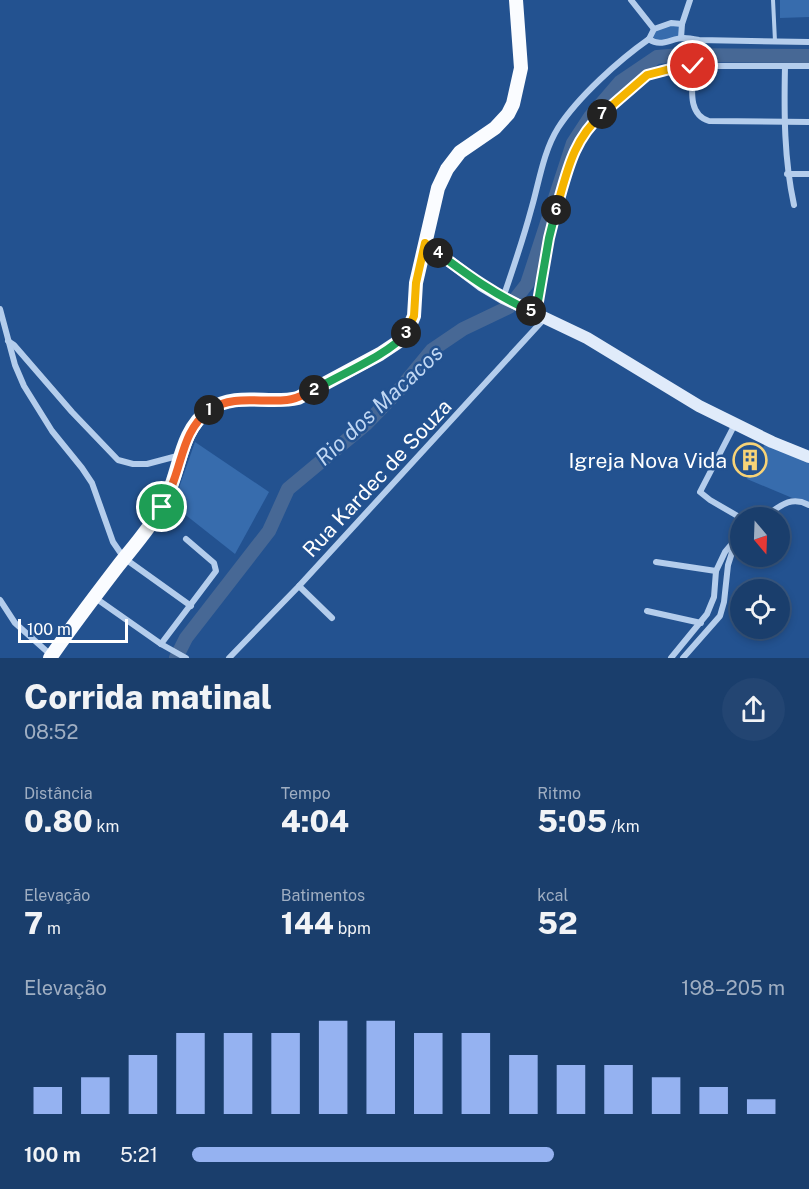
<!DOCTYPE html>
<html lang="pt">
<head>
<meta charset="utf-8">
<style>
  :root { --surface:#1a3e6c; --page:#234572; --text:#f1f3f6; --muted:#9faec2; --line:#38577f; --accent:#95b2f1 }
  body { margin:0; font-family:"Public Sans",sans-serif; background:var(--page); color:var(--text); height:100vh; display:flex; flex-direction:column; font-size:22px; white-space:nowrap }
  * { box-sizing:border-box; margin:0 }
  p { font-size:20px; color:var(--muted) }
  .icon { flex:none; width:33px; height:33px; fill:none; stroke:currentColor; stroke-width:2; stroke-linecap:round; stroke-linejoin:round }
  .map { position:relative; height:658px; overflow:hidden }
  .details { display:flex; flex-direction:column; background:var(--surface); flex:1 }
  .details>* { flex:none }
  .needle { width:39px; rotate:161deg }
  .buttons { position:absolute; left:730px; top:507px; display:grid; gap:12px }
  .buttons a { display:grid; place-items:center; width:60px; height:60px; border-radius:50%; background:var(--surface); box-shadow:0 3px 9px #0003,0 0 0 2px var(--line); font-size:30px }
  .scale { position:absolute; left:18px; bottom:15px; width:110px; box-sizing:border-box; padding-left:6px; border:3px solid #fff; border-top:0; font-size:16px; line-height:21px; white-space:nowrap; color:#fff; -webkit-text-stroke:4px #235290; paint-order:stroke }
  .pin { position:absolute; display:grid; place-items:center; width:51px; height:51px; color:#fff; margin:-26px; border:3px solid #fff; border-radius:50%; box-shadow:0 2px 6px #0007 }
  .km { position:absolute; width:30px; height:30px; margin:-15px; border-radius:50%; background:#222; color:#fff; font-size:16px; line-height:30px; text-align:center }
  .round { display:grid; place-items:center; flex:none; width:63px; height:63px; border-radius:32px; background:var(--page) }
  .summary { display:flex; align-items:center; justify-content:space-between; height:102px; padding:0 24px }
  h1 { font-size:33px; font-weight:800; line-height:45px }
  .figures { display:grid; grid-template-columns:repeat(3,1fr); gap:9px; height:102px; padding:6px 24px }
  .figures div { display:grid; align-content:center }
  .figures b { font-size:30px; font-weight:800 }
  .figures small { font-size:16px; font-weight:400 }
  .figures p { font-size:16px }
  .chart { height:168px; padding:12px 24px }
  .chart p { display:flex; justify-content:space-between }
  .chart svg { width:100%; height:108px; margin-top:6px; stroke:var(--accent); stroke-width:6 }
  ul { padding:0 24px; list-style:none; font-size:20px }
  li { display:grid; grid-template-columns:96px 72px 1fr; align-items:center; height:45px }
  li i { height:15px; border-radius:8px; background:var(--accent) }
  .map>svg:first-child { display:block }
  .green { fill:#376cad }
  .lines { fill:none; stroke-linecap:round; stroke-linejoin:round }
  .river { stroke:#476895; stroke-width:14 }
  .lane { stroke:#b4cdec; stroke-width:4 }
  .street { stroke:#b4cdec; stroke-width:6 }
  .secondary { stroke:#e0ebfa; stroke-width:12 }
  .primary { stroke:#fafcff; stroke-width:14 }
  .split-1-casing { stroke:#fff; stroke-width:12 }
  .split-2-casing { stroke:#fff; stroke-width:12 }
  .split-3-casing { stroke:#fff; stroke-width:12 }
  .split-4-casing { stroke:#fff; stroke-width:12 }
  .split-5-casing { stroke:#fff; stroke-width:12 }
  .split-6-casing { stroke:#fff; stroke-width:12 }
  .split-7-casing { stroke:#fff; stroke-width:12 }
  .split-8-casing { stroke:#fff; stroke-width:12 }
  .split-1 { stroke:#f0652b; stroke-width:8 }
  .split-2 { stroke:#f0652b; stroke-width:8 }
  .split-3 { stroke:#22a559; stroke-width:8 }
  .split-4 { stroke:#f5b400; stroke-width:8 }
  .split-5 { stroke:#22a559; stroke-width:8 }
  .split-6 { stroke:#22a559; stroke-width:8 }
  .split-7 { stroke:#f5b400; stroke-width:8 }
  .split-8 { stroke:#f5b400; stroke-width:8 }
  .labels { text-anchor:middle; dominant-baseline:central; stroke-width:5; stroke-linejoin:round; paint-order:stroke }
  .poi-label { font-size:21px; fill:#fff; stroke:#235290; text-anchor:end }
  .street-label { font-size:21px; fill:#fff; stroke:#235290 }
  .water-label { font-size:22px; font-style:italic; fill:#c0d7f3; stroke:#235290 }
</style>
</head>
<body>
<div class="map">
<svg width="809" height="658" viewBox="0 0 809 658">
  <rect width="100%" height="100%" fill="#235290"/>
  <g class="green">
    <polygon points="780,0 809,0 809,17 780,18"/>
    <polygon points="680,23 683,29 676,40 656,40 650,34 664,26"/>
    <polygon points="767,440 809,455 809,505 747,479"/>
    <polygon points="195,442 269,492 235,554 173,505"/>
  </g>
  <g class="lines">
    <polyline class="river" points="176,658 186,638 269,531 288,489 366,424 399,390 432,350 463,329 509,307 527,284 573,143 590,117 620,82 657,57 681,55 809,56"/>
    <polyline class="lane" points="773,0 775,41"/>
    <g class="street">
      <polyline points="631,0 654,29"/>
      <polyline points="682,24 690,0"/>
      <path d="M649,39C661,48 671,38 684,38C688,38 694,39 699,40L809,42"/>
      <polyline points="649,39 654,29 671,23 682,24 681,38"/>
      <path d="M693,66C693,85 686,114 709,121L809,122"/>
      <path d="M785,66C784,113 784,159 794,205"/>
      <polyline points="787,174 809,174"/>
      <path d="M503,298C513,269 523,240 531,210C539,183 543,152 558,128C578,97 619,60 649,39"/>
      <polyline points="0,309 15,365 24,386 52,431 82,468 92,483 113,542 124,558 191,606"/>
      <polyline points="535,313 549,238 571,156 592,123 640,80 656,71 693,66 809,66"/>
      <polyline points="8,341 14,345 72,412 118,460 133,464 147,464 181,455"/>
      <polyline points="735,424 700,492 710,500 741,518"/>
      <path d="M763,518C779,507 790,495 809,505"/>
      <polyline points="656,562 716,571"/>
      <polyline points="299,586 332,618"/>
      <polyline points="94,597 161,644 186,658"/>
      <polyline points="0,600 15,623 52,656"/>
      <polyline points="647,611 701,623"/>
      <polyline points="161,644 216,571 214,563 186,539"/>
      <polyline points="229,658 299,586 545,318"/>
      <polyline points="671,658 707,614 714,597 716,571 725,552 741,533"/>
      <polyline points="683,658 720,616 724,602 728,565 736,540"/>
    </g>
    <polyline class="secondary" points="425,243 481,285 503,298 587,338 699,406 772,442 809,457"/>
    <path class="primary" d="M50,658C72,626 95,596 118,566C133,547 150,528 162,507C180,477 178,431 209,410C236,391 269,405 298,398L380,354L398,342L408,330L414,316L416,283L438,188L447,169L460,152L495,128L508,114L513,104L521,68L516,0"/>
  </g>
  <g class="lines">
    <defs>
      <path id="split-1" d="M162,507C167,497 172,487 175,477C184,451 186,429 209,410"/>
      <path id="split-2" d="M209,410C234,394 260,403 287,400C297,399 305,394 314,390"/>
      <path id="split-3" d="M314,390C337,376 392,353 406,333"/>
      <polyline id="split-4" points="406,333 414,316 416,283 425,243 438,253"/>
      <path id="split-5" d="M438,253C469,276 495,295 531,311"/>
      <polyline id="split-6" points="531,311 536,313 549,238 556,210"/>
      <path id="split-7" d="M556,210C567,173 572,141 602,114"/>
      <polyline id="split-8" points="602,114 647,75 670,69 693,66"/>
    </defs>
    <use href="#split-1" class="split-1-casing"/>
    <use href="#split-2" class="split-2-casing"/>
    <use href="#split-3" class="split-3-casing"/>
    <use href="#split-4" class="split-4-casing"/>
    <use href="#split-5" class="split-5-casing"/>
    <use href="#split-6" class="split-6-casing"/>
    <use href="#split-7" class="split-7-casing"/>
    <use href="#split-8" class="split-8-casing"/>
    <use href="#split-1" class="split-1"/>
    <use href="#split-2" class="split-2"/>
    <use href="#split-3" class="split-3"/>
    <use href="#split-4" class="split-4"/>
    <use href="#split-5" class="split-5"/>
    <use href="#split-6" class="split-6"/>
    <use href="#split-7" class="split-7"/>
    <use href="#split-8" class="split-8"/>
  </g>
  <defs>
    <symbol id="building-ring" viewBox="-11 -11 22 22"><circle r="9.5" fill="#235290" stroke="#f7d377" stroke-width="1.5"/><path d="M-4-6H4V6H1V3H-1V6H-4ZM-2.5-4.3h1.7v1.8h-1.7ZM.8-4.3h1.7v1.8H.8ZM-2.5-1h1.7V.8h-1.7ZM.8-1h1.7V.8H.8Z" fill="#f7d377"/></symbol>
  </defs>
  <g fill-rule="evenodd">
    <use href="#building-ring" x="731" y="441" width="38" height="38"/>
  </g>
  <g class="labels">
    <g class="poi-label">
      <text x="727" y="460">Igreja Nova Vida</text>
    </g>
    <g class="street-label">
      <text transform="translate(377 478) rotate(-47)">Rua Kardec de Souza</text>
    </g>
    <g class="water-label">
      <text transform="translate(379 405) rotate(-43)">Rio dos Macacos</text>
    </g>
  </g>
</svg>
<div class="buttons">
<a><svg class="needle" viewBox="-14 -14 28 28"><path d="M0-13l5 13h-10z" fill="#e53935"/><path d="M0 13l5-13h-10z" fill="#9faec2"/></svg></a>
<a><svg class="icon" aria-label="locate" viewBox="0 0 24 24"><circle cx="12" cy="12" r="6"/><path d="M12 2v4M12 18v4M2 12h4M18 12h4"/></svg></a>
</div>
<div class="scale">100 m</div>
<div class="pin" style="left:162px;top:507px;background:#1e9e55"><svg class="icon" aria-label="arrive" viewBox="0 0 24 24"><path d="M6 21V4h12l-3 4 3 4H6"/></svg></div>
<div class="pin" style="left:693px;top:66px;background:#d93025"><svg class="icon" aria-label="check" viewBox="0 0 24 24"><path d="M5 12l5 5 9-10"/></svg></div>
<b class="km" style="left:209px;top:410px">1</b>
<b class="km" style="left:314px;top:390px">2</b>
<b class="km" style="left:406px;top:333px">3</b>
<b class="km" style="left:438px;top:253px">4</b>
<b class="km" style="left:531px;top:311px">5</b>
<b class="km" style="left:556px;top:210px">6</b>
<b class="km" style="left:602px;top:114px">7</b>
</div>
<section class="details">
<div class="summary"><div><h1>Corrida matinal</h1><p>08:52</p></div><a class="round"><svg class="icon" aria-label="share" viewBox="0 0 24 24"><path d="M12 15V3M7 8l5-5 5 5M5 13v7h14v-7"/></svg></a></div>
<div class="figures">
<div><p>Distância</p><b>0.80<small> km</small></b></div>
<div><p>Tempo</p><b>4:04</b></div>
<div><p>Ritmo</p><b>5:05<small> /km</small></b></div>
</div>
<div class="figures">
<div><p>Elevação</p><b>7<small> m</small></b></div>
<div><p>Batimentos</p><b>144<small> bpm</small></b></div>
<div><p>kcal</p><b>52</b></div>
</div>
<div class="chart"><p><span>Elevação</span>198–205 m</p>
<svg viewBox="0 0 160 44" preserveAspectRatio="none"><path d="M5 44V33M15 44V29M25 44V20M35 44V11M45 44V11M55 44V11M65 44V6M75 44V6M85 44V11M95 44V11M105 44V20M115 44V24M125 44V24M135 44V29M145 44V33M155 44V38"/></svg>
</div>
<ul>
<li><b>100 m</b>5:21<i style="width:61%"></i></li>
</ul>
</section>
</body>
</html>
